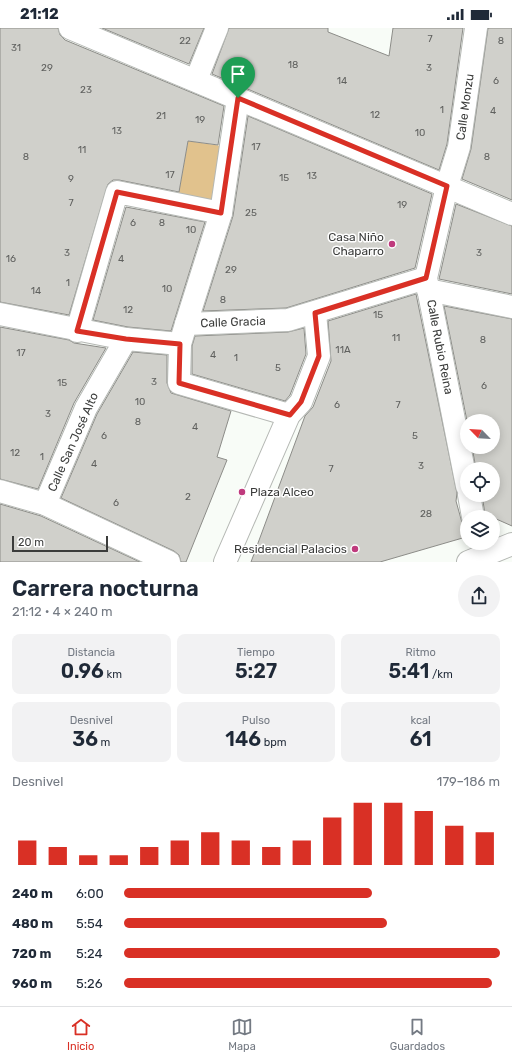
<!DOCTYPE html>
<html lang="es">
<head>
<meta charset="utf-8">
<style>
  :root { --surface:#fff; --page:#f2f2f3; --text:#1f2937; --muted:#747a83; --line:#e0e1e3; --accent:#d93025 }
  body { margin:0; font-family:Rubik,sans-serif; background:var(--page); color:var(--text); height:100vh; display:flex; flex-direction:column; font-size:15px; white-space:nowrap }
  * { box-sizing:border-box; margin:0 }
  p { font-size:13px; color:var(--muted) }
  .icon { flex:none; width:22px; height:22px; fill:none; stroke:currentColor; stroke-width:2; stroke-linecap:round; stroke-linejoin:round }
  .map { position:relative; height:534px; overflow:hidden }
  .sheet { display:flex; flex-direction:column; background:var(--surface); flex:1 }
  .sheet>* { flex:none }
  .needle { width:26px; rotate:295deg }
  .fabs { position:absolute; left:460px; top:386px; display:grid; gap:8px }
  .fabs a { display:grid; place-items:center; width:40px; height:40px; border-radius:50%; background:var(--surface); box-shadow:0 2px 10px #0003; font-size:20px }
  .scale { position:absolute; left:12px; bottom:10px; width:96px; box-sizing:border-box; padding-left:4px; border:2px solid #3b3c3b; border-top:0; font-size:11px; line-height:14px; white-space:nowrap; color:#3b3c3b; -webkit-text-stroke:3px #fff; paint-order:stroke }
  .pin { position:absolute; display:grid; place-items:center; width:34px; height:34px; color:#fff; margin:-41px -17px; border-radius:50% 50% 50% 0; rotate:-45deg; box-shadow:0 0 4px #0007 }
  .pin .icon { rotate:45deg }
  .round { display:grid; place-items:center; flex:none; width:42px; height:42px; border-radius:21px; background:var(--page) }
  .summary { display:flex; align-items:center; justify-content:space-between; height:68px; padding:0 12px }
  h1 { font-size:22px; font-weight:600; line-height:30px }
  .figures { display:grid; grid-template-columns:repeat(3,1fr); gap:6px; height:68px; padding:4px 12px }
  .figures div { display:grid; align-content:center; border-radius:8px; background:var(--page); text-align:center }
  .figures b { font-size:20px; font-weight:600 }
  .figures small { font-size:11px; font-weight:400 }
  .figures p { font-size:11px }
  .chart { height:112px; padding:8px 12px }
  .chart p { display:flex; justify-content:space-between }
  .chart svg { width:100%; height:72px; margin-top:4px; stroke:var(--accent); stroke-width:6 }
  ul { padding:0 12px; list-style:none; font-size:13px }
  li { display:grid; grid-template-columns:64px 48px 1fr; align-items:center; height:30px }
  li i { height:10px; border-radius:5px; background:var(--accent) }
  .status { display:flex; justify-content:space-between; align-items:center; height:28px; padding:0 20px; background:var(--surface); direction:ltr }
  .status svg { height:11px; fill:currentColor }
  .dock { display:flex; justify-content:space-around; align-items:center; height:56px; border-top:1px solid var(--line); background:var(--surface); font-size:11px; color:var(--muted) }
  .dock a { display:grid; justify-items:center; gap:2px }
  .dock .active { color:var(--accent) }
  .map>svg:first-child { display:block }
  .green { fill:#e1c28d }
  .building { fill:#d0d0cb; stroke:#8c8c88 }
  .lines { fill:none; stroke-linecap:round; stroke-linejoin:round }
  .street-casing { stroke:#b5b8b4; stroke-width:24 }
  .secondary-casing { stroke:#b5b8b4; stroke-width:24 }
  .street { stroke:#fff; stroke-width:22 }
  .secondary { stroke:#fff; stroke-width:22 }
  .route-casing { stroke:#fff; stroke-width:8 }
  .route { stroke:#d93025; stroke-width:5 }
  .poi-dot { fill:#bf3a7d; stroke:#fff; stroke-width:1.5 }
  .labels { text-anchor:middle; dominant-baseline:central; stroke-width:3; stroke-linejoin:round; paint-order:stroke }
  .number-label { font-size:10px; fill:#60615f }
  .street-label { font-size:12px; fill:#3b3c3b; stroke:#fff }
  .poi-label { font-size:12px; fill:#3b3c3b; stroke:#fff; text-anchor:end }
</style>
</head>
<body>
<div class="status"><b>21:12</b><svg viewBox="0 0 49 12"><path d="M0 12V9h3v3zM5 12V6h3v6zM10 12V3h3v9zM15 12V0h3v12zM26 1h20v11H26zM47 4h2v5h-2z"/></svg></div>
<div class="map">
<svg width="512" height="534" viewBox="0 0 512 534">
  <rect width="100%" height="100%" fill="#f8fcf7"/>
  <polygon class="green" points="188,113 222,118 217,176 178,169"/>
  <g class="building">
    <polygon points="0,0 58,0 60,7 65,12 224,78 218,117 188,113 179,164 119,152 113,152 108,156 69,287 0,274"/>
    <polygon points="102,0 204,0 189,36"/>
    <polygon points="229,0 328,0 328,4 389,28 393,0 463,0 447,116 439,142 212,46"/>
    <polygon points="488,0 512,0 512,172 462,151 471,121"/>
    <polygon points="248,88 432,166 415,240 286,280 203,283 233,188"/>
    <polygon points="456,176 512,198 512,266 439,251"/>
    <polygon points="126,179 205,194 171,303 128,299 93,292"/>
    <polygon points="416,266 457,465 456,473 466,509 380,534 251,534 305,388 313,379 331,333 328,293"/>
    <polygon points="444,278 512,291 512,498 485,486 482,467 493,467 493,441 476,441 472,419 493,419 493,393 467,393"/>
    <polygon points="0,299 69,312 74,315 106,320 74,375 38,461 0,451"/>
    <polygon points="304,300 306,326 290,367 285,373 192,346 192,318 195,308 288,304"/>
    <polygon points="133,324 167,327 167,355 171,365 231,383 217,429 227,432 186,534 181,534 179,527 174,523 61,470 97,386"/>
    <polygon points="0,476 41,488 140,534 0,534"/>
  </g>
  <g class="lines">
    <defs>
      <g id="street">
        <polyline points="70,0 512,186"/>
        <polyline points="196,52 217,0"/>
        <polyline points="428,262 512,279"/>
        <polyline points="0,286 126,311 180,316 186,296 288,292 426,250"/>
        <polyline points="186,296 221,185 238,70"/>
        <polyline points="77,303 117,164 221,185"/>
        <polyline points="180,316 179,355 289,387"/>
        <polyline points="467,458 426,250 447,158 459,119 476,0"/>
        <polyline points="0,463 45,476 169,534"/>
        <polyline points="469,467 473,489"/>
        <polyline points="45,476 86,380 126,311"/>
        <polyline points="225,534 289,387 301,374 319,328 315,285"/>
      </g>
      <polyline id="secondary" points="468,534 512,516"/>
    </defs>
    <use href="#street" class="street-casing"/>
    <use href="#secondary" class="secondary-casing"/>
    <use href="#street" class="street"/>
    <use href="#secondary" class="secondary"/>
  </g>
  <g class="lines">
    <defs>
      <polygon id="route" points="238,70 447,158 426,250 315,285 319,328 301,374 290,387 179,355 180,316 126,311 77,303 117,164 221,185"/>
    </defs>
    <use href="#route" class="route-casing"/>
    <use href="#route" class="route"/>
  </g>
  <g class="poi-dot">
    <circle cx="392" cy="216" r="4"/>
    <circle cx="242" cy="464" r="4"/>
    <circle cx="355" cy="521" r="4"/>
  </g>
  <g class="labels">
    <g class="number-label">
      <text x="430" y="11">7</text>
      <text x="185" y="13">22</text>
      <text x="501" y="13">8</text>
      <text x="16" y="20">31</text>
      <text x="293" y="37">18</text>
      <text x="47" y="40">29</text>
      <text x="429" y="40">3</text>
      <text x="342" y="53">14</text>
      <text x="496" y="53">6</text>
      <text x="86" y="62">23</text>
      <text x="442" y="82">1</text>
      <text x="493" y="83">4</text>
      <text x="375" y="87">12</text>
      <text x="161" y="88">21</text>
      <text x="200" y="92">19</text>
      <text x="117" y="103">13</text>
      <text x="420" y="105">10</text>
      <text x="256" y="119">17</text>
      <text x="82" y="122">11</text>
      <text x="26" y="129">8</text>
      <text x="487" y="129">8</text>
      <text x="170" y="147">17</text>
      <text x="312" y="148">13</text>
      <text x="284" y="150">15</text>
      <text x="71" y="151">9</text>
      <text x="71" y="175">7</text>
      <text x="402" y="177">19</text>
      <text x="251" y="185">25</text>
      <text x="133" y="195">6</text>
      <text x="162" y="195">8</text>
      <text x="191" y="202">10</text>
      <text x="67" y="225">3</text>
      <text x="479" y="225">3</text>
      <text x="11" y="231">16</text>
      <text x="121" y="231">4</text>
      <text x="231" y="242">29</text>
      <text x="68" y="255">1</text>
      <text x="167" y="261">10</text>
      <text x="36" y="263">14</text>
      <text x="223" y="272">8</text>
      <text x="128" y="282">12</text>
      <text x="378" y="287">15</text>
      <text x="396" y="310">11</text>
      <text x="483" y="312">8</text>
      <text x="343" y="322">11A</text>
      <text x="21" y="325">17</text>
      <text x="213" y="327">4</text>
      <text x="236" y="330">1</text>
      <text x="278" y="340">5</text>
      <text x="154" y="354">3</text>
      <text x="62" y="355">15</text>
      <text x="484" y="358">6</text>
      <text x="140" y="374">10</text>
      <text x="337" y="377">6</text>
      <text x="398" y="377">7</text>
      <text x="48" y="386">3</text>
      <text x="138" y="394">8</text>
      <text x="195" y="399">4</text>
      <text x="104" y="408">6</text>
      <text x="415" y="408">5</text>
      <text x="15" y="425">12</text>
      <text x="42" y="429">1</text>
      <text x="94" y="436">4</text>
      <text x="421" y="438">3</text>
      <text x="331" y="441">7</text>
      <text x="188" y="469">2</text>
      <text x="116" y="475">6</text>
      <text x="426" y="486">28</text>
    </g>
    <g class="street-label">
      <text transform="translate(465 79) rotate(-82)">Calle Monzu</text>
      <text transform="translate(233 294) rotate(-2)">Calle Gracia</text>
      <text transform="translate(440 319) rotate(79)">Calle Rubio Reina</text>
      <text transform="translate(73 414) rotate(-66)">Calle San José Alto</text>
    </g>
    <g class="poi-label">
      <text x="384" y="209">Casa Niño<tspan x="384" dy="14">Chaparro</tspan></text>
      <text x="250" y="464" text-anchor="start">Plaza Alceo</text>
      <text x="347" y="521">Residencial Palacios</text>
    </g>
  </g>
</svg>
<div class="fabs">
<a><svg class="needle" viewBox="-14 -14 28 28"><path d="M0-13l5 13h-10z" fill="#e53935"/><path d="M0 13l5-13h-10z" fill="#747a83"/></svg></a>
<a><svg class="icon" aria-label="locate" viewBox="0 0 24 24"><circle cx="12" cy="12" r="6"/><path d="M12 2v4M12 18v4M2 12h4M18 12h4"/></svg></a>
<a><svg class="icon" aria-label="layers" viewBox="0 0 24 24"><path d="M12 4l9 5-9 5-9-5zM3 14l9 5 9-5"/></svg></a>
</div>
<div class="scale">20 m</div>
<div class="pin" style="left:238px;top:70px;background:#1e9e55"><svg class="icon" aria-label="arrive" viewBox="0 0 24 24"><path d="M6 21V4h12l-3 4 3 4H6"/></svg></div>
</div>
<section class="sheet">
<div class="summary"><div><h1>Carrera nocturna</h1><p>21:12 · 4 × 240 m</p></div><a class="round"><svg class="icon" aria-label="share" viewBox="0 0 24 24"><path d="M12 15V3M7 8l5-5 5 5M5 13v7h14v-7"/></svg></a></div>
<div class="figures">
<div><p>Distancia</p><b>0.96<small> km</small></b></div>
<div><p>Tiempo</p><b>5:27</b></div>
<div><p>Ritmo</p><b>5:41<small> /km</small></b></div>
</div>
<div class="figures">
<div><p>Desnivel</p><b>36<small> m</small></b></div>
<div><p>Pulso</p><b>146<small> bpm</small></b></div>
<div><p>kcal</p><b>61</b></div>
</div>
<div class="chart"><p><span>Desnivel</span>179–186 m</p>
<svg viewBox="0 0 160 44" preserveAspectRatio="none"><path d="M5 44V29M15 44V33M25 44V38M35 44V38M45 44V33M55 44V29M65 44V24M75 44V29M85 44V33M95 44V29M105 44V15M115 44V6M125 44V6M135 44V11M145 44V20M155 44V24"/></svg>
</div>
<ul>
<li><b>240 m</b>6:00<i style="width:66%"></i></li>
<li><b>480 m</b>5:54<i style="width:70%"></i></li>
<li><b>720 m</b>5:24<i style="width:100%"></i></li>
<li><b>960 m</b>5:26<i style="width:98%"></i></li>
</ul>
</section>
<nav class="dock">
<a class="active"><svg class="icon" aria-label="home" viewBox="0 0 24 24"><path d="M3 11l9-7 9 7M6 9v11h12V9"/></svg>Inicio</a>
<a><svg class="icon" aria-label="map" viewBox="0 0 24 24"><path d="M3 6l6-2 6 2 6-2v14l-6 2-6-2-6 2zM9 4v14M15 6v14"/></svg>Mapa</a>
<a><svg class="icon" aria-label="saved" viewBox="0 0 24 24"><path d="M7 4h10v16l-5-4-5 4z"/></svg>Guardados</a>
</nav>
</body>
</html>
